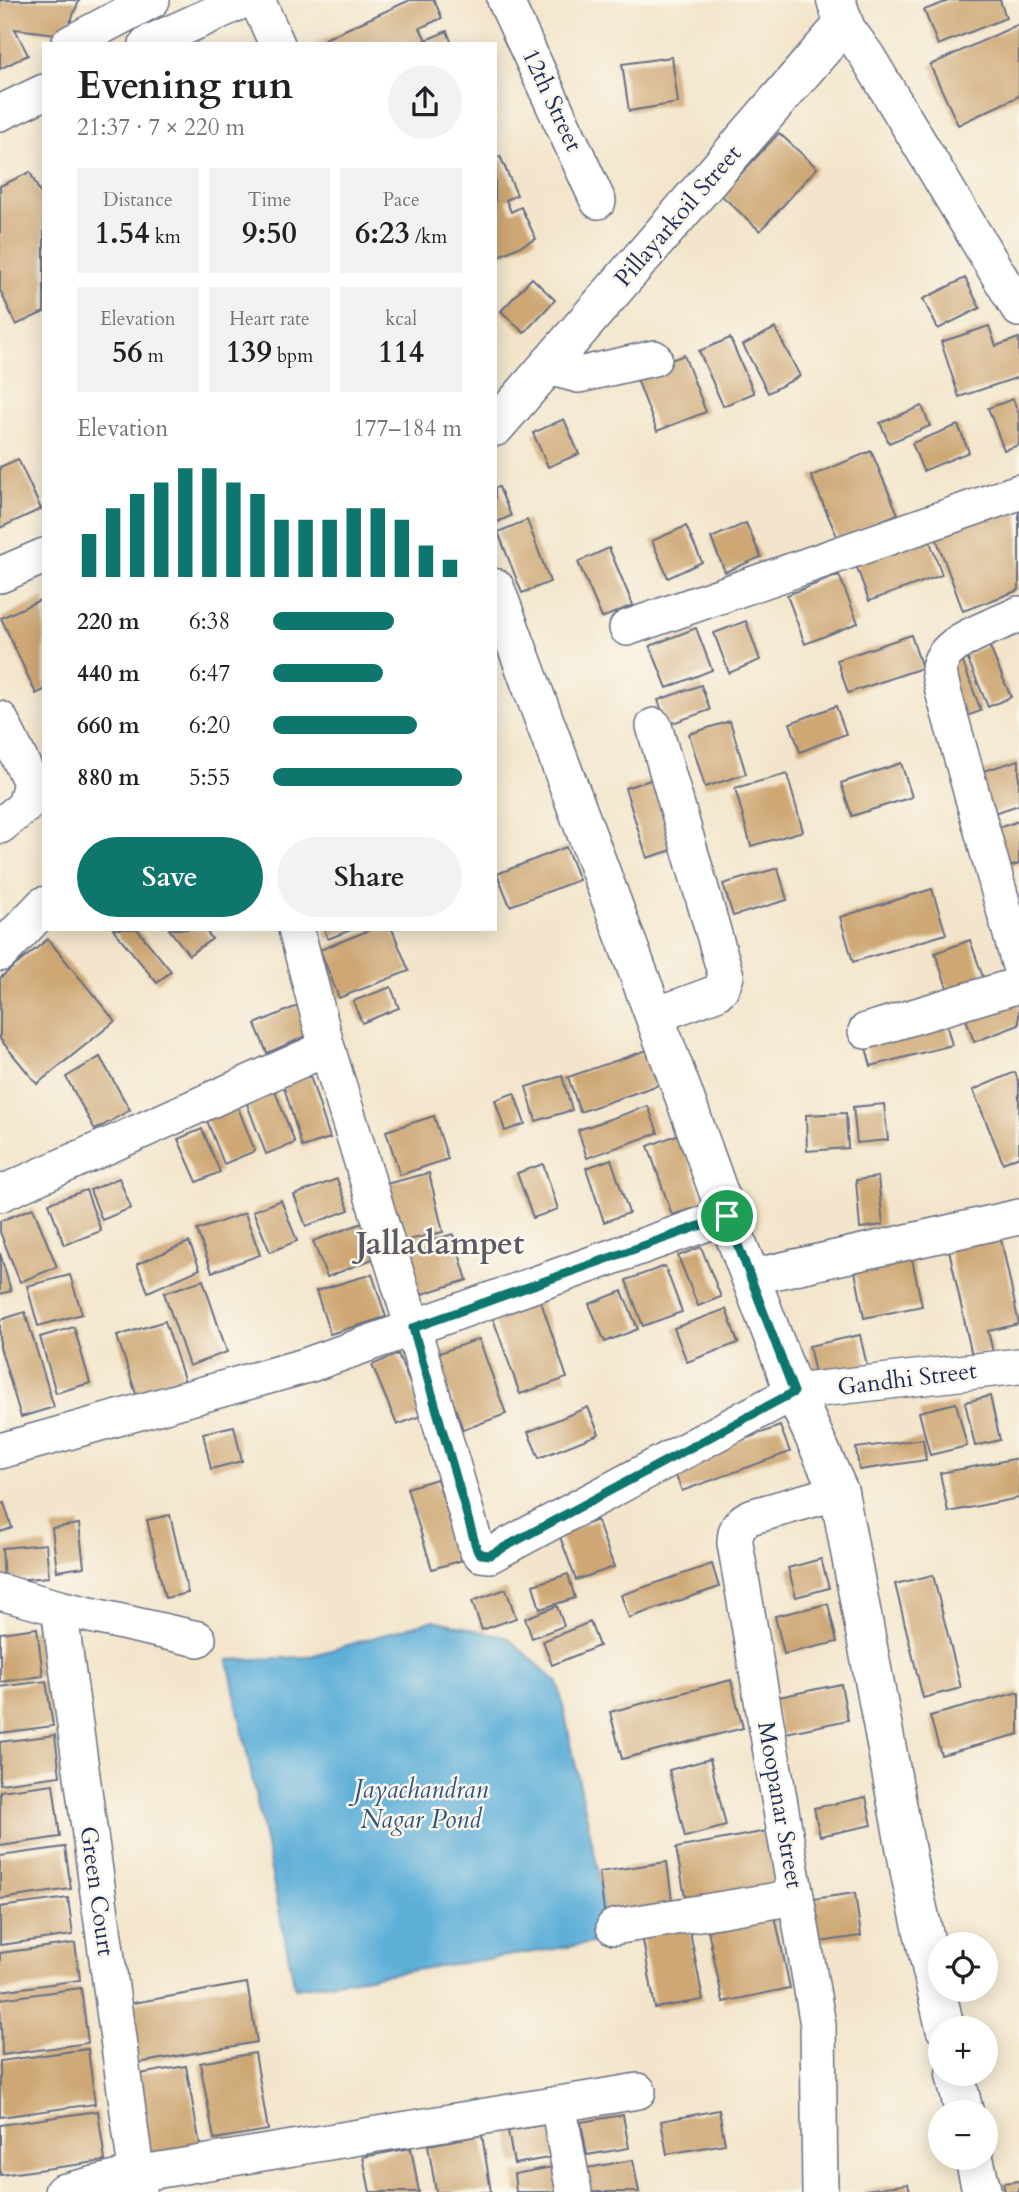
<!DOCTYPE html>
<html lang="en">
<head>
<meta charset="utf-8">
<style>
  :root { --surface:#fff; --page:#f2f2f2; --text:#202124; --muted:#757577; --accent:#0f766e }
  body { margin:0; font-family:Cardo,serif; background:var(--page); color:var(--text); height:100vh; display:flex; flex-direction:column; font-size:26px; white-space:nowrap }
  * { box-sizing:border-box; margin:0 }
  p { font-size:23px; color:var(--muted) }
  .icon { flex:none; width:38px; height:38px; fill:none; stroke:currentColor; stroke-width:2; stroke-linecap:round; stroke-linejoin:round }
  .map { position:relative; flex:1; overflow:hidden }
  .side { position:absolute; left:42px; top:42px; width:455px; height:889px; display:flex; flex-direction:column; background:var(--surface); border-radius:0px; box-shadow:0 4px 18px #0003 }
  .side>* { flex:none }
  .tools { position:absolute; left:928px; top:1932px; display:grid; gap:14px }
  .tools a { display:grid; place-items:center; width:70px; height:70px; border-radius:50%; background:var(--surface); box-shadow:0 4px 18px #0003; font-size:35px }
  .pin { position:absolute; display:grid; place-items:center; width:60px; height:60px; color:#fff; margin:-30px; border:4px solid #fff; border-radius:50%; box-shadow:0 2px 7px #0007 }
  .round { display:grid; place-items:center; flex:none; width:74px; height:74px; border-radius:37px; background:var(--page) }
  .head { display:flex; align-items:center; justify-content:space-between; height:119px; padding:0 35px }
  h1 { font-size:38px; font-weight:700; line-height:52px }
  .stats { display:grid; grid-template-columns:repeat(3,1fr); gap:10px; height:119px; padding:7px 35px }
  .stats div { display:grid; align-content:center; border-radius:0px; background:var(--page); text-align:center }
  .stats b { font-size:30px; font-weight:700 }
  .stats small { font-size:19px; font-weight:400 }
  .stats p { font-size:19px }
  .chart { height:196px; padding:14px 35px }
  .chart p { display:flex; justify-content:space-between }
  .chart svg { width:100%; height:126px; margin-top:7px; stroke:var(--accent); stroke-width:6 }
  .action { display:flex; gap:14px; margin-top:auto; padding:14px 35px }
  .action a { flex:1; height:80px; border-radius:42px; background:var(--accent); color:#fff; font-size:28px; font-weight:700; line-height:80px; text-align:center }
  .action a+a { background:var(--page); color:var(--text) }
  ul { padding:0 35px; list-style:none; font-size:23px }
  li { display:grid; grid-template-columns:112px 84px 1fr; align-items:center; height:52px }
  li i { height:18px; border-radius:9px; background:var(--accent) }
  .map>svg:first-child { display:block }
  .water { fill:#5dafd8; stroke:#3c6f9b; stroke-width:2 }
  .building { fill:#cea775 }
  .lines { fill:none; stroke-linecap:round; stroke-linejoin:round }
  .minor-casing { stroke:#676f84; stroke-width:38 }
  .tertiary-casing { stroke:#676f84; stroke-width:41 }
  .minor { stroke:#fff; stroke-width:35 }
  .tertiary { stroke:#fff; stroke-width:38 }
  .route-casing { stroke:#fff; stroke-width:14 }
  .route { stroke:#0f766e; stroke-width:9 }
  .labels { text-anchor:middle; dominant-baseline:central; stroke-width:5; stroke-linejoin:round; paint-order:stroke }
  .street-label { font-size:24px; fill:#1b2f5e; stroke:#fbf7ec }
  .water-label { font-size:26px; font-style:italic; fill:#2f5583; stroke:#fbf7ec }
  .district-label { font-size:32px; font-weight:bold; fill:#5a5966; stroke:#fbf7ec }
</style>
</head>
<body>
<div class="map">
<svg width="1019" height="2192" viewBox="0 0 1019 2192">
  <rect width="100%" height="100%" fill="#fbf7ec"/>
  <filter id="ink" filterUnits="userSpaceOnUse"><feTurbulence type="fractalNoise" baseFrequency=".0143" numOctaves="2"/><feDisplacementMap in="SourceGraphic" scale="14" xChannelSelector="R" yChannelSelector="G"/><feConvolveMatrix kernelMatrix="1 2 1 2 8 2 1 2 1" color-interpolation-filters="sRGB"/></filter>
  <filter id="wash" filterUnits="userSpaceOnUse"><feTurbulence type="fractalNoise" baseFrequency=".00686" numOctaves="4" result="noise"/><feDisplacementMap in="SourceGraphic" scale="28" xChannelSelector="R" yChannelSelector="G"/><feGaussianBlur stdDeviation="1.57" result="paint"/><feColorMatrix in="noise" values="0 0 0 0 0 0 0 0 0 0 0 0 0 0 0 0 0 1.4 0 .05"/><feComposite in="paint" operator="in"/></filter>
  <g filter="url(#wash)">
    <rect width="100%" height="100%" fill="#f3e5cb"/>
    <polygon class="water" points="434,1620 508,1638 558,1683 613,1940 295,1988 228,1660 307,1657"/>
    <g id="blocks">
      <g class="building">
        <polygon points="0,0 73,0 79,1 65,35 15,29 28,55 0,69"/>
        <polygon points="410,0 434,0 442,18 420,28 426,40 447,31 452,44 314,44"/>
        <polygon points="951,0 1000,0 1006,18 938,45 924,10"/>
        <polygon points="1019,24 1019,96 958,125 930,65"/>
        <polygon points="672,57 678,103 629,111 622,64"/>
        <polygon points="779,133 817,168 760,231 721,195"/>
        <polygon points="500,156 517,195 506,200 511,212 521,207 536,239 495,258 495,159"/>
        <polygon points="30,172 44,201 44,312 16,325 0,290 0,186"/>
        <polygon points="532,278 555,300 524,333 501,311"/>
        <polygon points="965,278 980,308 938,329 923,299"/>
        <polygon points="989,326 996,346 1019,338 1019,377 959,397 941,342"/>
        <polygon points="775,328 800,376 768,393 743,345"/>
        <polygon points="730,338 754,393 723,406 699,351"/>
        <polygon points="684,355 706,412 657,431 635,374"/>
        <polygon points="1013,399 1019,414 1019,445 1004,450 988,408"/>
        <polygon points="922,406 930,426 889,443 880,423"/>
        <polygon points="564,419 579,454 548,467 533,433"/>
        <polygon points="958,425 969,452 923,471 912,443"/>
        <polygon points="871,451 898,514 838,539 811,476"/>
        <polygon points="18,459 41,509 0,528 0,467"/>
        <polygon points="499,487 511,516 495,523 495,488"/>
        <polygon points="1019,504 1019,590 963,611 935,535"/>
        <polygon points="527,520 550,582 522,593 498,532"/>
        <polygon points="746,523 761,557 725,572 711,538"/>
        <polygon points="686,526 702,562 668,578 652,541"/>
        <polygon points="928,536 942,575 869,601 855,562"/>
        <polygon points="609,548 633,605 602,618 578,562"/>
        <polygon points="839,575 858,623 805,644 787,595"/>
        <polygon points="44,598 44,690 36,694 1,618"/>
        <polygon points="746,621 760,660 729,673 714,633"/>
        <polygon points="696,628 712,670 667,688 650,646"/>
        <polygon points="911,635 922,668 848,693 837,660"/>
        <polygon points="989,645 1011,697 988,707 966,655"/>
        <polygon points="961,657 981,711 964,717 943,663"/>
        <polygon points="701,685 710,710 667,725 658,700"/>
        <polygon points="836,706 846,734 800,752 790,723"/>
        <polygon points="730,721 746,774 705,787 689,734"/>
        <polygon points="1019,760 1019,805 991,814 977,773"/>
        <polygon points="901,763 912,797 852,816 841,783"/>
        <polygon points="787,774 803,831 751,846 735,788"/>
        <polygon points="657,778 679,848 647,858 625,788"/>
        <polygon points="1019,821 1019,864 999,870 986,832"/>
        <polygon points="566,847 579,880 510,906 497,874"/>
        <polygon points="778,868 787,900 733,916 723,884"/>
        <polygon points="932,889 946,934 853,962 840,917"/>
        <polygon points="113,929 137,929 171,971 157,983"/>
        <polygon points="169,929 204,929 212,939 189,955"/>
        <polygon points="324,929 353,929 328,939"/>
        <polygon points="372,929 392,929 409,971 339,998 320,950"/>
        <polygon points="48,939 115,1021 37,1084 0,1039 0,978"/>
        <polygon points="970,940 986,986 951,999 935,953"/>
        <polygon points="391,987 399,1008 362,1023 353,1001"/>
        <polygon points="1016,997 1019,1006 1019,1025 974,1042 965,1016"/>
        <polygon points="297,1006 309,1035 267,1053 255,1024"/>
        <polygon points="944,1016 952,1045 871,1066 863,1037"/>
        <polygon points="653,1048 664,1083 580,1112 568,1077"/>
        <polygon points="100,1057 130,1110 95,1130 66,1077"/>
        <polygon points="1015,1072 1019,1083 1019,1156 1003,1163 973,1090"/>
        <polygon points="310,1076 330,1138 302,1147 283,1084"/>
        <polygon points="562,1076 572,1110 536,1121 526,1087"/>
        <polygon points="273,1086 295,1143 266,1154 244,1096"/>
        <polygon points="514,1093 525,1124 505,1131 495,1100"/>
        <polygon points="884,1104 888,1140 857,1143 853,1107"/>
        <polygon points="237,1105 255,1151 224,1164 206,1118"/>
        <polygon points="648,1106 658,1133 587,1158 578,1130"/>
        <polygon points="846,1113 848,1148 807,1151 806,1115"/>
        <polygon points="434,1116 448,1159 400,1175 386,1131"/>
        <polygon points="202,1129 220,1172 197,1182 178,1139"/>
        <polygon points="679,1134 704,1205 672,1215 648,1146"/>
        <polygon points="611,1159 629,1213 604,1222 586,1168"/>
        <polygon points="543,1164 558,1209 533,1218 517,1173"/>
        <polygon points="429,1173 443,1232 395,1243 382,1185"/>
        <polygon points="878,1177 883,1225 860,1228 856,1180"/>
        <polygon points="119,1178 131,1208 102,1220 90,1190"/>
        <polygon points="337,1179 349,1210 306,1226 294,1195"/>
        <polygon points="86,1190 101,1231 64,1245 49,1203"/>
        <polygon points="281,1200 297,1241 270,1252 253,1211"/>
        <polygon points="33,1208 57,1267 20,1282 0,1232 0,1221"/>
        <polygon points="245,1213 260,1255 212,1272 197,1230"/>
        <polygon points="365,1222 378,1257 327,1277 313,1241"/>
        <polygon points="453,1234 467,1280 413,1297 399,1250"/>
        <polygon points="1000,1234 1019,1324 988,1331 993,1352 972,1356 948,1245"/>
        <polygon points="189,1242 200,1269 148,1292 137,1264"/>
        <polygon points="701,1247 721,1297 698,1306 678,1256"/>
        <polygon points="0,1253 11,1291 0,1294"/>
        <polygon points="912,1259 922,1306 864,1318 855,1271"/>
        <polygon points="665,1266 682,1312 643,1326 626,1280"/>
        <polygon points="372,1274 386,1317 330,1334 316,1291"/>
        <polygon points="70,1275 82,1314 38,1326 27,1286"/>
        <polygon points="203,1280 227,1352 189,1366 164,1293"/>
        <polygon points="622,1291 638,1329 605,1342 589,1304"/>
        <polygon points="538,1293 567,1378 520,1394 490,1310"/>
        <polygon points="726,1309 738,1343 687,1362 674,1328"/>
        <polygon points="25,1312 54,1407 21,1417 0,1347 0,1320"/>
        <polygon points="165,1321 187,1388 139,1403 117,1336"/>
        <polygon points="74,1327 90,1383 56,1393 40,1337"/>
        <polygon points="860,1335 868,1370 817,1382 809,1346"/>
        <polygon points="479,1339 506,1414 463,1430 436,1354"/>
        <polygon points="398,1354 423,1415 397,1425 372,1365"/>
        <polygon points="990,1396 1000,1440 975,1446 965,1402"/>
        <polygon points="956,1403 967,1446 930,1455 919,1412"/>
        <polygon points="588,1407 599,1434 539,1458 528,1432"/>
        <polygon points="234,1426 242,1461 211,1469 203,1433"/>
        <polygon points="780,1426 790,1452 682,1491 672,1466"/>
        <polygon points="923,1439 926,1460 859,1470 856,1448"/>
        <polygon points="1019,1458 1019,1498 948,1512 940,1473"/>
        <polygon points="437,1479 463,1560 432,1569 407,1488"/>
        <polygon points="4,1503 12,1528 0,1532 0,1504"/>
        <polygon points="170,1515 188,1593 165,1598 147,1520"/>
        <polygon points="597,1520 614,1567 576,1580 559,1534"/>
        <polygon points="79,1524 84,1567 57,1571 52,1528"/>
        <polygon points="46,1544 49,1577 4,1581 2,1548"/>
        <polygon points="821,1559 829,1588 796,1597 788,1568"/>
        <polygon points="712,1564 719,1587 629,1618 621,1595"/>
        <polygon points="568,1574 575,1598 540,1609 533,1585"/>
        <polygon points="933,1575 961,1688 923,1698 895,1584"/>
        <polygon points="506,1589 516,1618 482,1630 472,1601"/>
        <polygon points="828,1604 837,1642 784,1654 775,1616"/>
        <polygon points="557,1606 564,1626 532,1638 525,1618"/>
        <polygon points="590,1622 599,1646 552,1665 543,1641"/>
        <polygon points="37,1628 43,1676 0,1682 0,1633"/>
        <polygon points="731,1680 743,1728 622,1759 610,1712"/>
        <polygon points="46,1681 53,1726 0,1733 0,1687"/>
        <polygon points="841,1684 848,1720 781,1734 774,1698"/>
        <polygon points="1019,1692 1019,1734 941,1755 930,1716"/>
        <polygon points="55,1735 60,1776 0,1784 0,1742"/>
        <polygon points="710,1759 726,1826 685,1837 669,1770"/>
        <polygon points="53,1784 60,1837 0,1846 0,1791"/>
        <polygon points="866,1797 872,1825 820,1836 814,1808"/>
        <polygon points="767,1831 777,1889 687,1907 676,1848"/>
        <polygon points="65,1847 71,1889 0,1899 0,1856"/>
        <polygon points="667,1862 673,1908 605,1918 599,1872"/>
        <polygon points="855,1893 861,1936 805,1944 799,1901"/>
        <polygon points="68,1898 73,1935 0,1945 0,1907"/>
        <polygon points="775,1916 790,1988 723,2002 708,1930"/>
        <polygon points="689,1926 703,2000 655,2008 642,1935"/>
        <polygon points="75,1943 80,1980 0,1991 0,1953"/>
        <polygon points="247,1983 257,2042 138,2063 127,2004"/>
        <polygon points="81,1988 88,2043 2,2055 0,1999"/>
        <polygon points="88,2049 95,2104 0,2117 0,2061"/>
        <polygon points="255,2053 268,2130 214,2139 200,2063"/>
        <polygon points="186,2066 201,2151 149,2160 134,2075"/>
        <polygon points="719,2110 725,2144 667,2154 661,2121"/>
        <polygon points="98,2111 105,2161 0,2175 0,2125"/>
        <polygon points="623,2115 629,2148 587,2155 581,2122"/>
        <polygon points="554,2123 560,2156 514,2164 508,2131"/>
        <polygon points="482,2135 491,2192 436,2192 428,2145"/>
        <polygon points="411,2148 419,2192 370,2192 363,2157"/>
        <polygon points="633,2160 639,2192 591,2192 587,2168"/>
        <polygon points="558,2166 563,2192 516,2192 514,2174"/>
        <polygon points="1019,2181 1019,2192 1005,2192 1003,2183"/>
        <polygon points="908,2184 910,2192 864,2192 864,2190"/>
      </g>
    </g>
  </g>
  <g filter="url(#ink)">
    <use href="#blocks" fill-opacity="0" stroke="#676f84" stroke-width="2"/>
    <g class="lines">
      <defs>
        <g id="minor">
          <polyline points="257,0 277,44"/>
          <polyline points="505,0 598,201"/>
          <polyline points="844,24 867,56 1019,309"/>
          <polyline points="69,44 152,0"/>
          <polyline points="147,44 244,0"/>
          <polyline points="0,113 44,92"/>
          <polyline points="548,367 579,375 654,358"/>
          <polyline points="0,575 44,556"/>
          <path d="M1019,614C997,626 941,640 939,669C939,676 942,684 943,691L1019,963"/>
          <polyline points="627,628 1019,492"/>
          <polyline points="0,719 31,782 25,806 0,826"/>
          <polyline points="654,726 726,976 722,987 716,993 654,1016"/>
          <polyline points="296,929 327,1048 413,1328 477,1550 481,1554 490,1555 794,1392 1019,1366"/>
          <polyline points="866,1031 1019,985"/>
          <polyline points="0,1194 327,1048"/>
          <polyline points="751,1277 1019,1217"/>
          <polyline points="0,1451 308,1365 727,1216"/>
          <polyline points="0,1592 59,1608 198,1639"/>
          <polyline points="59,1608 139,2192"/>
          <polyline points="614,1927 796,1897"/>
          <polyline points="558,2104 574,2192"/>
          <polyline points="62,2192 136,2174 638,2091"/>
          <path d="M820,2192L818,2025L735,1543C735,1530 738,1524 750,1517L839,1492"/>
        </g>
        <g id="tertiary">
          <polyline points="495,427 844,24 836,0"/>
          <polyline points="495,588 683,1093 727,1216 794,1392 839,1492 911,1878 945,2028"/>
          <polyline points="0,952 44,906"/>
          <polyline points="955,2074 964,2112"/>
          <polyline points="974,2158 982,2192"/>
        </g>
      </defs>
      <use href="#minor" class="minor-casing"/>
      <use href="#tertiary" class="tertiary-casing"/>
      <use href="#minor" class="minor"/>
      <use href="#tertiary" class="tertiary"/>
    </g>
  </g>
  <g class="lines" filter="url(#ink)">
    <defs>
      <polygon id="route" points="727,1216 794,1392 490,1555 481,1554 477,1550 413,1328"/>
    </defs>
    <use href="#route" class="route-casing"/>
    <use href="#route" class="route"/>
  </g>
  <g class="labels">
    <g class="street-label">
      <text transform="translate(552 100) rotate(65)">12th Street</text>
      <text transform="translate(678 216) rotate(-49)">Pillayarkoil Street</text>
      <text transform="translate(907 1379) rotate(-7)">Gandhi Street</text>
      <text transform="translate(780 1805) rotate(80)">Moopanar Street</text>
      <text transform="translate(97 1891) rotate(82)">Green Court</text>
    </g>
    <g class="water-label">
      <text x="421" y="1789">Jayachandran<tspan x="421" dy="30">Nagar Pond</tspan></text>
    </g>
    <g class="district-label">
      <text x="440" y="1244">Jalladampet</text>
    </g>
  </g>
</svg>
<div class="tools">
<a><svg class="icon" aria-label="locate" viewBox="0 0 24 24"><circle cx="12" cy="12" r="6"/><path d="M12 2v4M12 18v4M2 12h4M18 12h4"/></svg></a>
<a>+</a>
<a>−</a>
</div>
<div class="pin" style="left:727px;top:1216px;background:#1e9e55"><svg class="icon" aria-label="arrive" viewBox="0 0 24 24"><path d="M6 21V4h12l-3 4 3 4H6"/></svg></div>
<section class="side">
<div class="head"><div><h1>Evening run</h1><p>21:37 · 7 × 220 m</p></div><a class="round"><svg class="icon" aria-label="share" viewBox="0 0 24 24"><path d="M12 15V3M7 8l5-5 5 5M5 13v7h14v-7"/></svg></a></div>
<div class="stats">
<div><p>Distance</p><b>1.54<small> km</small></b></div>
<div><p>Time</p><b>9:50</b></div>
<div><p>Pace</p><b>6:23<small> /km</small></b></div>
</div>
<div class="stats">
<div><p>Elevation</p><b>56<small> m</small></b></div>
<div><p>Heart rate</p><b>139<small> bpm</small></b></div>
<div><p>kcal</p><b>114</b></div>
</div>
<div class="chart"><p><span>Elevation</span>177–184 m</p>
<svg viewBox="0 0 160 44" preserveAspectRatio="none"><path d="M5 44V29M15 44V20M25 44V15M35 44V11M45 44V6M55 44V6M65 44V11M75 44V15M85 44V24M95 44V24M105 44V24M115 44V20M125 44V20M135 44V24M145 44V33M155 44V38"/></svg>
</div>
<ul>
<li><b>220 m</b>6:38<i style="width:64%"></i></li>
<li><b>440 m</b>6:47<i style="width:58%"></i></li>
<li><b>660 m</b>6:20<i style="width:76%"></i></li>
<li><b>880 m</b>5:55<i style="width:100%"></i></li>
</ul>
<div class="action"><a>Save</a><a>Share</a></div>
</section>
</div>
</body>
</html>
